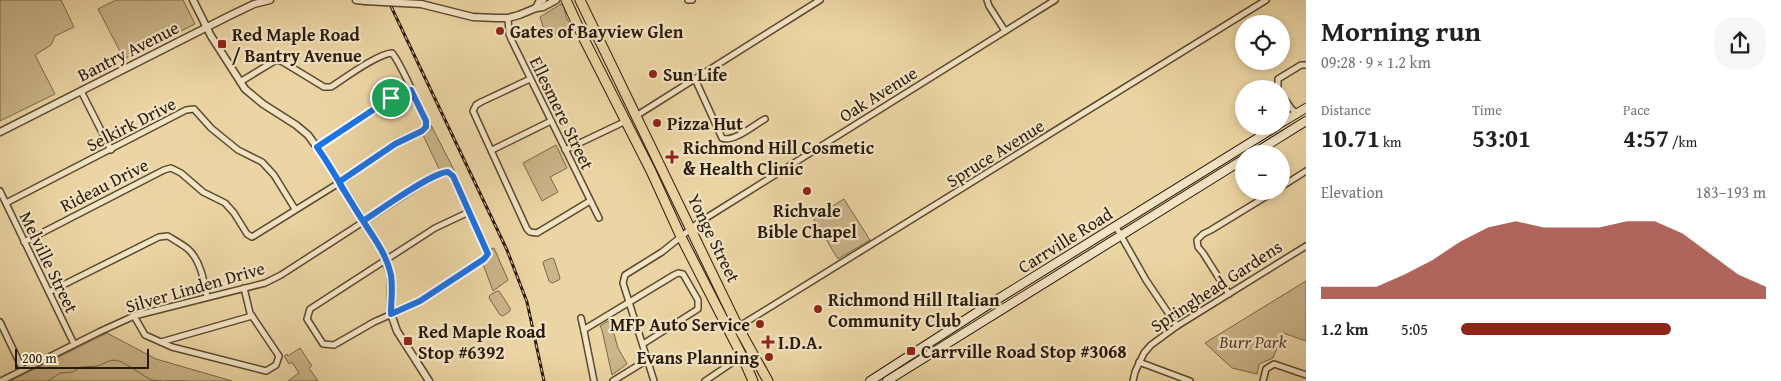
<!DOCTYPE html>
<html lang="en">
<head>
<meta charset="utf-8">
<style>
  :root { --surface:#fff; --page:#f6f6f6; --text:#202124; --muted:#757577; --accent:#8f2418 }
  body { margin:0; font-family:"Gentium Book Plus",serif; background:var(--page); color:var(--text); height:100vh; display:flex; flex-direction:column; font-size:19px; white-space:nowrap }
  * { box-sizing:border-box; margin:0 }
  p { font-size:16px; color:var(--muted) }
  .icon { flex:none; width:28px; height:28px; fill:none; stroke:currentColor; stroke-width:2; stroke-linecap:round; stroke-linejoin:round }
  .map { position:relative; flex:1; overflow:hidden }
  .panel { display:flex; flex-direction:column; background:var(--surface); width:475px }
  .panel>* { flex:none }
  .tools { position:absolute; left:1235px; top:15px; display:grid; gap:10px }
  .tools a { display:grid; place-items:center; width:55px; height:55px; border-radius:50%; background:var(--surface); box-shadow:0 2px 8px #0003; font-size:25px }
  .scale { position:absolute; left:15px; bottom:12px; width:134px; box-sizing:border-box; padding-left:5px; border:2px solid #2a1a0b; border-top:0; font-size:14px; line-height:18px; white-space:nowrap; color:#2a1a0b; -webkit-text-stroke:4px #f3e4c4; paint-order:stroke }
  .pin { position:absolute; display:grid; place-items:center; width:42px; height:42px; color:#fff; margin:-21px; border:2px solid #fff; border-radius:50%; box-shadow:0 1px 5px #0007 }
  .round { display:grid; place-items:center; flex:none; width:52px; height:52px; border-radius:20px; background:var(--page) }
  .overview { display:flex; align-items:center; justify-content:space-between; height:85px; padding:0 15px }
  h1 { font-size:28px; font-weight:700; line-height:38px }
  .figures { display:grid; grid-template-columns:repeat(3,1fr); gap:8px; height:85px; padding:5px 15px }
  .figures div { display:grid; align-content:center }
  .figures b { font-size:25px; font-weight:700 }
  .figures small { font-size:14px; font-weight:400 }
  .figures p { font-size:14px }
  .chart { height:140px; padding:10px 15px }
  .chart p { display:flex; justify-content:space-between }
  .chart svg { width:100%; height:90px; margin-top:5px; fill:var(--accent); opacity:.7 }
  ul { padding:0 15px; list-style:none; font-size:16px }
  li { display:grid; grid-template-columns:80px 60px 1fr; align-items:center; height:38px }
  li i { height:12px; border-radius:6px; background:var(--accent) }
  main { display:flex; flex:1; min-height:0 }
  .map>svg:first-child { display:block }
  .green { fill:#cbb58a; stroke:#7a684a }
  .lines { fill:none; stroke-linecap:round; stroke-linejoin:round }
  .stream { stroke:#776448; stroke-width:1 }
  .minor-casing { stroke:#5a4931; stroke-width:8 }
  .tertiary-casing { stroke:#5a4931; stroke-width:9 }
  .secondary-casing { stroke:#2a1a0b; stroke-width:10 }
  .primary-casing { stroke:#2a1a0b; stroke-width:11 }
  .minor { stroke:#f3e4c4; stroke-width:5 }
  .tertiary { stroke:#f3e4c4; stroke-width:6 }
  .secondary { stroke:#f3e4c4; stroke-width:8 }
  .primary { stroke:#ecd5a4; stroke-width:9 }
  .rail-casing { stroke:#2a1a0b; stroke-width:3 }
  .rail { stroke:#f3e4c4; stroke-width:1; stroke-dasharray:4; stroke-linecap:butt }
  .tertiary-bridge-casing { stroke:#5a4931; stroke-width:9; stroke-linecap:butt }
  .tertiary-bridge { stroke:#f3e4c4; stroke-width:6 }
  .route-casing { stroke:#fff; stroke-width:10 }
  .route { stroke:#1a73e8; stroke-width:6 }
  .poi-dot { fill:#8f2418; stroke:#f3e4c4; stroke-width:2 }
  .labels { text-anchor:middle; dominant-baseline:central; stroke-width:4.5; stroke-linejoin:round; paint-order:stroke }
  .poi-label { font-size:18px; font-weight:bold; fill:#2a1a0b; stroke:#f3e4c4; text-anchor:start }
  .street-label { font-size:18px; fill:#2a1a0b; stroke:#f3e4c4 }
  .park-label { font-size:18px; font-style:italic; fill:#5a4831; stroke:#f3e4c4 }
</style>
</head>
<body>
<main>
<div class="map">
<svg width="1306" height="381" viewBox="0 0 1306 381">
  <rect width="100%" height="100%" fill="#ecd5a4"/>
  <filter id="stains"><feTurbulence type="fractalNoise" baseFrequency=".004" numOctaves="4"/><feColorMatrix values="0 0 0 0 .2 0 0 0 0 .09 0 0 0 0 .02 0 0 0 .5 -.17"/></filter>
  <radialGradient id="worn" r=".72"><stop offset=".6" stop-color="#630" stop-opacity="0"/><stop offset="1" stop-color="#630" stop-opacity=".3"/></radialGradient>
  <g class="green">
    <polygon points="0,0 61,0 74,27 55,36 51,45 35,55 55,94 0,121"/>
    <polygon points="116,0 183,0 195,24 124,59 98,9"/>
    <polygon points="561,4 564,7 566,17 571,26 547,38 540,17"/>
    <polygon points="431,125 455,172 444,168 440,171 423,135 431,130"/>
    <polygon points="556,145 567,168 550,177 558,192 542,201 523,163"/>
    <polygon points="844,199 870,240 838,259 813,218"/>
    <polygon points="494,248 508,280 493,291 483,264 490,258 491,249"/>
    <polygon points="552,258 554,259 560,278 559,280 552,283 549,281 543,263 544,261"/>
    <polygon points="1306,281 1306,341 1283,333 1273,358 1259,364 1257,374 1232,368 1205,343"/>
    <polygon points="497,291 499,291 510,308 510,311 503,316 500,315 489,298 490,295"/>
    <polygon points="610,320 618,348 627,364 612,375 602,330 600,326"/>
    <polygon points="107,333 156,359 232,381 10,381"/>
    <polygon points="300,348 312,366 309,368 318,381 288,381 299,373 292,362 289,364 284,356 287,354 288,356"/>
  </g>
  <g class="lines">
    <g class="stream">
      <polyline points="48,381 60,373 73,372 81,367 98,366 109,361 115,360 122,362 151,380 162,381"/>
      <polyline points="165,381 186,381"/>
    </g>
    <defs>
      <g id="minor">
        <polyline points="688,0 692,0"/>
        <polyline points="987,0 989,6 1005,31"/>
        <polyline points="508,18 509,34 512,41 599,218"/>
        <polyline points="530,79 481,102 476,105 473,111 527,229 530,232 537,233 590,201"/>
        <path d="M695,79L722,138C733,143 754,125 765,119"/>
        <polyline points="1278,89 1278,79 1301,65 1306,65"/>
        <polyline points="81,91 111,150"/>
        <polyline points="1281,94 1291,108 1297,114"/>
        <polyline points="636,116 820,0"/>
        <polyline points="317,147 391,98 411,90"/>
        <polyline points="492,150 551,121"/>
        <polyline points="565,150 626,121"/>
        <polyline points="1281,187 1306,171"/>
        <polyline points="0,191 74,344"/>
        <polyline points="6,203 186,110 194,109 211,128 238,150 262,162 274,175 295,209"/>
        <polyline points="1116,227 1146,280 1177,326"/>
        <path d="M24,242L164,170L171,168L181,173L203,192L225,203L234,213L247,234L252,237L347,178L395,143L422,131L426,127C425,115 399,61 392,53C377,54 345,78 331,87H324L283,62L276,60L240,82"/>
        <path d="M49,292L159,237L168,236C174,240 182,244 188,249C201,261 204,281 207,297"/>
        <polyline points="1229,294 1203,253 1198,247 1197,240 1203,234 1211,230 1275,191"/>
        <polyline points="134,316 145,335 172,347 266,371 276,365 279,356 250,313 244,288"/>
        <polyline points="581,318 584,331"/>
        <polyline points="0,322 23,370"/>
        <polyline points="738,327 1266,0"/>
        <polyline points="161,342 252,316"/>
        <polyline points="1139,362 1190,381"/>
        <polyline points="1,381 99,332 134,316 265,283 281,275 428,180 444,172 452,174 488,252 487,257 421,301 374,322 334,345 323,344 307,319 310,309 435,228 469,212"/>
        <polyline points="594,381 584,331 585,329 674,275 678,273 683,274 698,300 698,309 643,344"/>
        <polyline points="613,381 647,360"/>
        <polyline points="654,381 623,283 625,275 662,252 698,223 1055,0"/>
        <polyline points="705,381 742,356"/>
        <polyline points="1133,381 1135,372 1144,353 1151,345 1177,326 1306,246"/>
        <polyline points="1263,381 1266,369 1274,364 1306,375"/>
      </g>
      <g id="tertiary">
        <polyline points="193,0 211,36 245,89 263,104 296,125 308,135 322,154 381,249 391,275 391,314 397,331 429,381"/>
        <polyline points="356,0 365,1"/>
        <polyline points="421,4 473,17 496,18 508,18 519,15 536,8 543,7 556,0"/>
        <polyline points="536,8 539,2 543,0"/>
        <polyline points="0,132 227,17 254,4 270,0"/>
      </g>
      <g id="secondary">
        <polyline points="1281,123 1306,108"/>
        <polyline points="1253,154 1306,121"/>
        <polyline points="870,381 985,307 1277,126"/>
        <polyline points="887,381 1244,159"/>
      </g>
      <g id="primary">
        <polyline points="566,0 583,37 651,171 681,237 742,356 753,381"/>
        <polyline points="580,0 738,327 768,381"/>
      </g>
    </defs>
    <use href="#minor" class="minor-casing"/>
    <use href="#tertiary" class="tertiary-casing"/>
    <use href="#secondary" class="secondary-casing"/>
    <use href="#primary" class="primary-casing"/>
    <use href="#minor" class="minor"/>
    <use href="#tertiary" class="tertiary"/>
    <use href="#secondary" class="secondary"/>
    <use href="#primary" class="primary"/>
    <defs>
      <polyline id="rail" points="388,0 507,250 527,302 544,381"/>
    </defs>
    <use href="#rail" class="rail-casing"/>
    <use href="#rail" class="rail"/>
    <defs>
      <polyline id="tertiary-bridge" points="365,1 421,4"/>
    </defs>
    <use href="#tertiary-bridge" class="tertiary-bridge-casing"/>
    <use href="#tertiary-bridge" class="tertiary-bridge"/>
  </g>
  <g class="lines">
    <defs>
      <path id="route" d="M391,98L317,147C331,167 343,189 356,210C368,230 386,251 391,275C393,288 391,301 391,314L420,301L484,259L488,254L453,176L448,172C432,172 379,211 363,221L341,186L339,182L395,144L422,131L426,127V121L411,90L391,98"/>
    </defs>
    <use href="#route" class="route-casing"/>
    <use href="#route" class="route"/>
  </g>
  <g class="poi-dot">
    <circle cx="500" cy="31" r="5"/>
    <rect x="217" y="39" width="10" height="10" rx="2.5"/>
    <circle cx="653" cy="74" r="5"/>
    <circle cx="657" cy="123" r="5"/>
    <path d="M669.5 149.5h5v5h5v5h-5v5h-5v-5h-5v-5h5z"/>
    <circle cx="807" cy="191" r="5"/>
    <circle cx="818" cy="309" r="5"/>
    <circle cx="760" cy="324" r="5"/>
    <rect x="403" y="336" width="10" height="10" rx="2.5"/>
    <path d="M765.5 334.5h5v5h5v5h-5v5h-5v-5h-5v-5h5z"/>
    <rect x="906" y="346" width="10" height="10" rx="2.5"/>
    <circle cx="769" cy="357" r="5"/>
  </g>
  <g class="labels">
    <g class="poi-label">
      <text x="510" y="31">Gates of Bayview Glen</text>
      <text x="232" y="34">Red Maple Road<tspan x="232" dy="21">/ Bantry Avenue</tspan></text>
      <text x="663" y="74">Sun Life</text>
      <text x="667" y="123">Pizza Hut</text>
      <text x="683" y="147">Richmond Hill Cosmetic<tspan x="683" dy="21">&amp; Health Clinic</tspan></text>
      <text x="807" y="210" text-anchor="middle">Richvale<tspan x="807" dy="21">Bible Chapel</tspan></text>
      <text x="828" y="299">Richmond Hill Italian<tspan x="828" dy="21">Community Club</tspan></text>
      <text x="750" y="324" text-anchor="end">MFP Auto Service</text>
      <text x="418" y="331">Red Maple Road<tspan x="418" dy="21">Stop #6392</tspan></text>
      <text x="778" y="342">I.D.A.</text>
      <text x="921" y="351">Carrville Road Stop #3068</text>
      <text x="759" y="357" text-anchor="end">Evans Planning</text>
    </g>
    <g class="street-label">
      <text transform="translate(128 51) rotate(-27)">Bantry Avenue</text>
      <text transform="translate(878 94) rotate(-32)">Oak Avenue</text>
      <text transform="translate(562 113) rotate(64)">Ellesmere Street</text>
      <text transform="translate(131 124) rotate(-27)">Selkirk Drive</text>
      <text transform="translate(995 153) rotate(-32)">Spruce Avenue</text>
      <text transform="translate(104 185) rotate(-27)">Rideau Drive</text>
      <text transform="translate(714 238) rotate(64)">Yonge Street</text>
      <text transform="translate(1065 240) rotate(-32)">Carrville Road</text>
      <text transform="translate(49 262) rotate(64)">Melville Street</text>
      <text transform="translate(1216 286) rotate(-33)">Springhead Gardens</text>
      <text transform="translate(195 287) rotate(-16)">Silver Linden Drive</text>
    </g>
    <g class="park-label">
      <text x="1253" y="341">Burr Park</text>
    </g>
  </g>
  <rect width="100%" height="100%" filter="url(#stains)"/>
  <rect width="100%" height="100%" fill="url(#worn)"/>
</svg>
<div class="tools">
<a><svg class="icon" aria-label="locate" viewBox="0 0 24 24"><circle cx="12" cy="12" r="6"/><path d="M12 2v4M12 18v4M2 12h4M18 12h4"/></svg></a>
<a>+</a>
<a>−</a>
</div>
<div class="scale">200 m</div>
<div class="pin" style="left:391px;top:98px;background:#1e9e55"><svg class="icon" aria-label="arrive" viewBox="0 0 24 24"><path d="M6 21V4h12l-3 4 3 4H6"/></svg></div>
</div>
<section class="panel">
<div class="overview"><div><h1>Morning run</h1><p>09:28 · 9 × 1.2 km</p></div><a class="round"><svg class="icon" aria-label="share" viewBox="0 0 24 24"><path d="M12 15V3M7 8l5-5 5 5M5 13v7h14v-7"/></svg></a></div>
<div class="figures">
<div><p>Distance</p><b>10.71<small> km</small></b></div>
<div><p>Time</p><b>53:01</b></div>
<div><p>Pace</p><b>4:57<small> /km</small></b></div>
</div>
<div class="chart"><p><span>Elevation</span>183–193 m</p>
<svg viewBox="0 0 160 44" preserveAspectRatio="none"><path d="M0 44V38L10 38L20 38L30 32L40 25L50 16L60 9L70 6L80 9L90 9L100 9L110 6L120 6L130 12L140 22L150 32L160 38V44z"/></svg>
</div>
<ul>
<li><b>1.2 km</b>5:05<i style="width:69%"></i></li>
</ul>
</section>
</main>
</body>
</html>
